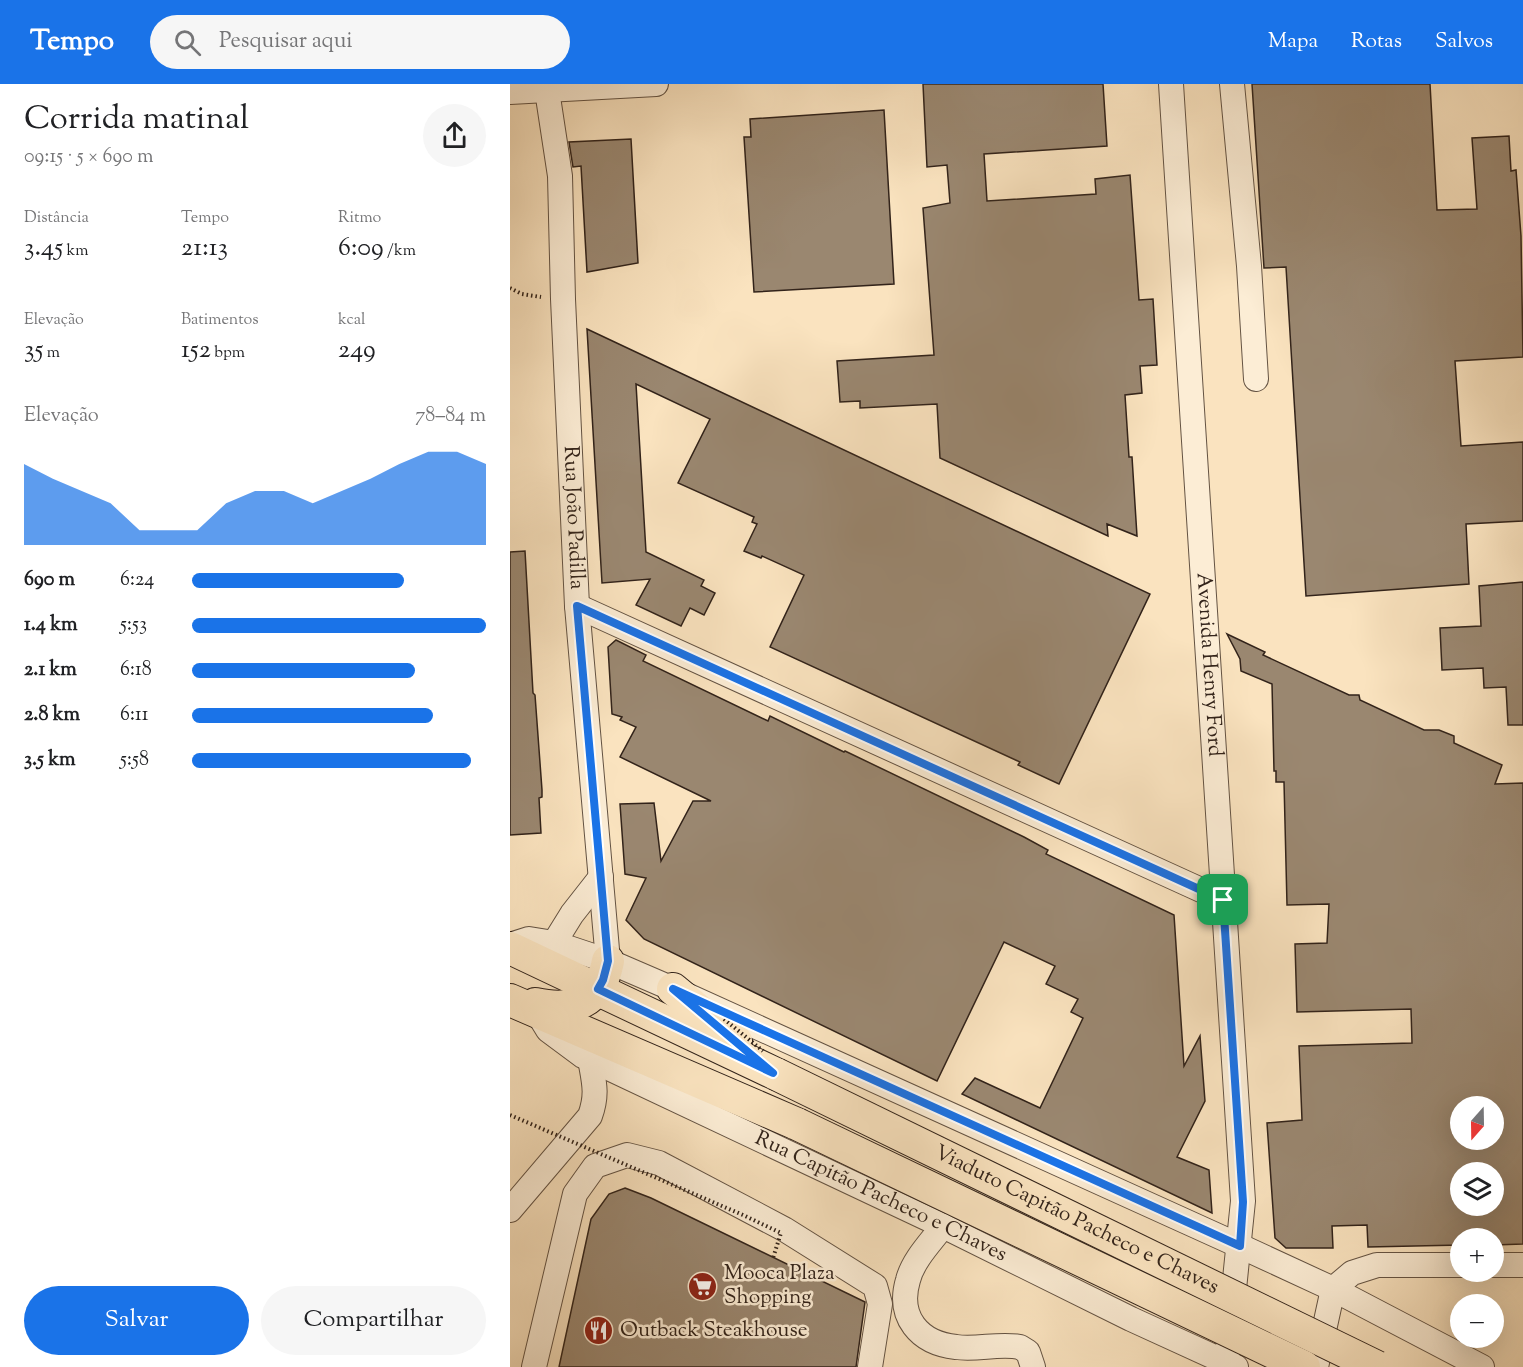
<!DOCTYPE html>
<html lang="pt">
<head>
<meta charset="utf-8">
<style>
  :root { --surface:#fff; --page:#f6f6f6; --text:#202124; --muted:#757577; --accent:#1a73e8 }
  body { margin:0; font-family:"Sorts Mill Goudy",serif; background:var(--page); color:var(--text); height:100vh; display:flex; flex-direction:column; font-size:22px; white-space:nowrap }
  * { box-sizing:border-box; margin:0 }
  p { font-size:20px; color:var(--muted) }
  .icon { flex:none; width:33px; height:33px; fill:none; stroke:currentColor; stroke-width:2; stroke-linecap:round; stroke-linejoin:round }
  .map { position:relative; flex:1; overflow:hidden }
  .panel { display:flex; flex-direction:column; background:var(--surface); width:510px }
  .panel>* { flex:none }
  .needle { width:39px; rotate:200deg }
  .fabs { position:absolute; left:940px; top:1012px; display:grid; gap:12px }
  .fabs a { display:grid; place-items:center; width:54px; height:54px; border-radius:50%; background:var(--surface); box-shadow:0 6px 24px #0002; font-size:30px }
  .pin { position:absolute; display:grid; place-items:center; width:51px; height:51px; color:#fff; margin:-26px; border-radius:12px; box-shadow:0 3px 9px #0006 }
  .round { display:grid; place-items:center; flex:none; width:63px; height:63px; border-radius:32px; background:var(--page) }
  .headline { display:flex; align-items:center; justify-content:space-between; height:102px; padding:0 24px }
  h1 { font-size:33px; font-weight:600; line-height:45px }
  .metrics { display:grid; grid-template-columns:repeat(3,1fr); gap:9px; height:102px; padding:6px 24px }
  .metrics div { display:grid; align-content:center }
  .metrics b { font-size:26px; font-weight:600 }
  .metrics small { font-size:16px; font-weight:400 }
  .metrics p { font-size:16px }
  .chart { height:168px; padding:12px 24px }
  .chart p { display:flex; justify-content:space-between }
  .chart svg { width:100%; height:108px; margin-top:6px; fill:var(--accent); opacity:.7 }
  .action { display:flex; gap:12px; margin-top:auto; padding:12px 24px }
  .action a { flex:1; height:69px; border-radius:36px; background:var(--accent); color:#fff; font-size:24px; font-weight:600; line-height:69px; text-align:center }
  .action a+a { background:var(--page); color:var(--text) }
  ul { padding:0 24px; list-style:none; font-size:20px }
  li { display:grid; grid-template-columns:96px 72px 1fr; align-items:center; height:45px }
  li i { height:15px; border-radius:8px; background:var(--accent) }
  header { display:flex; align-items:center; gap:36px; box-sizing:border-box; height:84px; padding:0 30px; background:var(--accent); color:#fff }
  header strong { font-size:28px }
  nav { display:flex; gap:33px; margin-inline-start:auto; font-size:21px }
  .search { width:420px; height:54px; background:var(--page); display:flex; align-items:center; gap:15px; box-sizing:border-box; padding:0 21px; border-radius:33px; color:var(--muted); font-size:22px }
  main { display:flex; flex:1; min-height:0 }
  .map>svg:first-child { display:block }
  .building { fill:#9a8770; stroke:#32231a; stroke-width:1.5; fill-rule:evenodd }
  .lines { fill:none; stroke-linecap:round; stroke-linejoin:round }
  .minor-casing { stroke:#645343; stroke-width:26 }
  .major-casing { stroke:#32231a; stroke-width:34 }
  .path { stroke:#32231a; stroke-width:4; stroke-dasharray:1.5 3; stroke-linecap:butt }
  .minor { stroke:#fcedd5; stroke-width:24 }
  .major { stroke:#fae3bf; stroke-width:32 }
  .major-bridge-casing { stroke:#32231a; stroke-width:34; stroke-linecap:butt }
  .path-bridge { stroke:#32231a; stroke-width:4; stroke-dasharray:1.5 3; stroke-linecap:butt }
  .major-bridge { stroke:#fae3bf; stroke-width:32 }
  .route-casing { stroke:#fff; stroke-width:12 }
  .route { stroke:#1a73e8; stroke-width:8 }
  .labels { text-anchor:middle; dominant-baseline:central; stroke-width:5; stroke-linejoin:round; paint-order:stroke }
  .street-label { font-size:21px; fill:#32231a; stroke:#fcedd5 }
  .poi-label { font-size:21px; fill:#32231a; stroke:#fcedd5; text-anchor:start }
</style>
</head>
<body>
<header>
<strong>Tempo</strong>
<div class="search"><svg class="icon" aria-label="search" viewBox="0 0 24 24"><circle cx="10" cy="10" r="6"/><path d="M15 15l6 6"/></svg>Pesquisar aqui</div>
<nav><a>Mapa</a><a>Rotas</a><a>Salvos</a></nav>
</header>
<main>
<section class="panel">
<div class="headline"><div><h1>Corrida matinal</h1><p>09:15 · 5 × 690 m</p></div><a class="round"><svg class="icon" aria-label="share" viewBox="0 0 24 24"><path d="M12 15V3M7 8l5-5 5 5M5 13v7h14v-7"/></svg></a></div>
<div class="metrics">
<div><p>Distância</p><b>3.45<small> km</small></b></div>
<div><p>Tempo</p><b>21:13</b></div>
<div><p>Ritmo</p><b>6:09<small> /km</small></b></div>
</div>
<div class="metrics">
<div><p>Elevação</p><b>35<small> m</small></b></div>
<div><p>Batimentos</p><b>152<small> bpm</small></b></div>
<div><p>kcal</p><b>249</b></div>
</div>
<div class="chart"><p><span>Elevação</span>78–84 m</p>
<svg viewBox="0 0 160 44" preserveAspectRatio="none"><path d="M0 44V11L10 17L20 22L30 27L40 38L50 38L60 38L70 27L80 22L90 22L100 27L110 22L120 17L130 11L140 6L150 6L160 11V44z"/></svg>
</div>
<ul>
<li><b>690 m</b>6:24<i style="width:72%"></i></li>
<li><b>1.4 km</b>5:53<i style="width:100%"></i></li>
<li><b>2.1 km</b>6:18<i style="width:76%"></i></li>
<li><b>2.8 km</b>6:11<i style="width:82%"></i></li>
<li><b>3.5 km</b>5:58<i style="width:95%"></i></li>
</ul>
<div class="action"><a>Salvar</a><a>Compartilhar</a></div>
</section>
<div class="map">
<svg width="1013" height="1283" viewBox="0 0 1013 1283">
  <rect width="100%" height="100%" fill="#fae3bf"/>
  <filter id="stains"><feTurbulence type="fractalNoise" baseFrequency=".00333" numOctaves="4"/><feColorMatrix values="0 0 0 0 .2 0 0 0 0 .09 0 0 0 0 .02 0 0 0 .5 -.17"/></filter>
  <radialGradient id="worn" r=".72"><stop offset=".6" stop-color="#630" stop-opacity="0"/><stop offset="1" stop-color="#630" stop-opacity=".3"/></radialGradient>
  <g class="building">
    <polygon points="413,0 593,0 597,62 474,70 477,117 586,110 585,95 620,91 629,216 643,215 647,281 630,282 632,309 615,311 619,373 622,373 627,452 597,440 598,452 430,374 427,320 350,324 350,317 330,318 327,277 424,271 413,124 440,119 437,81 417,83"/>
    <polygon points="742,0 920,0 927,126 967,125 962,54 999,52 1001,87 1006,86 1011,152 1013,273 945,277 951,362 1013,358 1013,437 956,440 959,500 796,512 776,183 754,184"/>
    <polygon points="374,26 384,200 244,208 234,53 241,53 240,35"/>
    <polygon points="121,55 128,179 77,188 71,82 63,83 59,58"/>
    <polygon points="77,245 640,510 549,700 508,681 510,678 260,563 294,491 252,472 251,474 234,467 247,440 242,438 244,433 168,399 200,335 126,300 136,468 194,496 191,502 205,509 194,531 180,524 171,542 126,521 140,495 92,499"/>
    <polygon points="15,467 23,609 25,611 32,706 32,713 29,714 31,749 0,751 0,468"/>
    <polygon points="1013,498 1013,641 998,641 996,603 974,604 973,584 932,586 930,544 971,542 969,502"/>
    <path d="M717,550L755,568L753,571L839,611H849L850,616L914,646H929L944,652V659L992,681L985,700L1013,699V1160L984,1161V1155H951V1161L858,1163L857,1141L822,1142L823,1164H776L765,1154L757,1039L792,1036L789,962L902,959L901,925L787,928L785,860L817,859L819,820L777,821L774,698H766V687H764L762,600L731,587L730,575ZM951,1023H984V1056H951ZM951,1089H984V1122H951Z"/>
    <polygon points="106,556 136,571 133,577 258,637 260,632 334,668 335,667 514,753 538,766 536,770 664,831 674,982 690,952 695,1017 667,1073 699,1086 702,1129 452,1010 465,994 530,1024 573,934 561,928 568,915 536,900 545,882 494,858 427,997 134,855 116,836 136,794 115,790 110,720 144,719 151,777 183,717 201,717 110,673 126,643 110,636 112,633 102,630 98,563"/>
    <polygon points="115,1104 141,1114 355,1218 346,1283 49,1283 81,1135 99,1110"/>
  </g>
  <g class="lines">
    <defs>
      <g id="minor">
        <path id="s1" d="M36,0L50,92L53,215L67,522L98,877"/>
        <path id="s2" d="M661,0L733,1117L716,1283"/>
        <polyline points="722,0 739,182 746,295"/>
        <polyline points="0,8 146,0"/>
        <polyline points="67,522 713,816"/>
        <polyline points="44,859 62,830 91,793"/>
        <polyline points="0,861 19,855 44,859 98,877 163,905 730,1162 823,1205 972,1283"/>
        <path id="s3" d="M27,928L38,946L73,972L433,1142L621,1235L726,1283"/>
        <path d="M0,1126L80,1032C88,1010 84,998 80,975"/>
        <path d="M433,1142C421,1158 403,1176 398,1196C387,1233 409,1259 446,1263C467,1266 489,1259 510,1263L518,1268L523,1283"/>
        <polyline points="984,1181 1013,1181"/>
        <polyline points="823,1205 842,1189 867,1181 951,1181"/>
        <polyline points="24,1283 65,1110 85,1082 117,1071 149,1079 274,1145 365,1202 370,1220 360,1283"/>
        <polyline points="806,1283 823,1205"/>
      </g>
      <g id="major">
        <polyline points="0,864 266,990"/>
        <polyline points="163,905 226,957"/>
        <polyline points="0,916 287,1040"/>
        <path d="M25,920C64,928 90,919 98,877"/>
      </g>
    </defs>
    <use href="#minor" class="minor-casing"/>
    <use href="#major" class="major-casing"/>
    <polyline class="path" points="0,204 12,210 31,213"/>
    <use href="#minor" class="minor"/>
    <use href="#major" class="major"/>
    <defs>
      <g id="major-bridge">
        <path id="s4" d="M266,990L867,1283"/>
        <polyline points="287,1040 794,1283"/>
      </g>
    </defs>
    <use href="#major-bridge" class="major-bridge-casing"/>
    <g class="path-bridge">
      <polyline points="214,935 253,967"/>
      <polyline points="0,1031 233,1131 271,1149 263,1174"/>
    </g>
    <use href="#major-bridge" class="major-bridge"/>
  </g>
  <g class="lines">
    <defs>
      <polygon id="route" points="67,522 713,816 733,1118 730,1162 163,905 263,989 88,905 93,896 98,877"/>
    </defs>
    <use href="#route" class="route-casing"/>
    <use href="#route" class="route"/>
  </g>
  <defs>
    <symbol id="supermarket-disc" viewBox="-11 -11 22 22"><circle r="9.5" fill="#8f2418" stroke="#fcedd5"/><path d="M-6-5.5h2.5l.6 2H6L4.5 2H-2.5L-4.4-4H-6ZM-1.5 3.2a1.3 1.3 0 1 0 .1 0ZM3 3.2a1.3 1.3 0 1 0 .1 0Z" fill="#fff"/></symbol>
    <symbol id="restaurant-disc" viewBox="-11 -11 22 22"><circle r="9.5" fill="#8f2418" stroke="#fcedd5"/><path d="M-5-6h1v4h1v-4h1v4h1v-4h1v5L-1.5 .5V6h-2V.5L-5-1ZM5-6V6H3V1.5H1.5Q1.5-4 5-6Z" fill="#fff"/></symbol>
  </defs>
  <g fill-rule="evenodd">
    <use href="#supermarket-disc" x="176" y="1186" width="33" height="33"/>
    <use href="#restaurant-disc" x="72" y="1230" width="33" height="33"/>
  </g>
  <g class="labels">
    <g class="street-label">
      <text stroke="none"><textPath href="#s1" startOffset="435">Rua João Padilla</textPath></text>
      <text stroke="none"><textPath href="#s2" startOffset="582">Avenida Henry Ford</textPath></text>
      <text stroke="none"><textPath href="#s3" startOffset="394">Rua Capitão Pacheco e Chaves</textPath></text>
      <text stroke="none"><textPath href="#s4" startOffset="334">Viaduto Capitão Pacheco e Chaves</textPath></text>
    </g>
    <g class="poi-label">
      <text x="214" y="1190">Mooca Plaza<tspan x="214" dy="24">Shopping</tspan></text>
      <text x="110" y="1247">Outback Steakhouse</text>
    </g>
  </g>
  <rect width="100%" height="100%" filter="url(#stains)"/>
  <rect width="100%" height="100%" fill="url(#worn)"/>
</svg>
<div class="fabs">
<a><svg class="needle" viewBox="-14 -14 28 28"><path d="M0-13l5 13h-10z" fill="#e53935"/><path d="M0 13l5-13h-10z" fill="#757577"/></svg></a>
<a><svg class="icon" aria-label="layers" viewBox="0 0 24 24"><path d="M12 4l9 5-9 5-9-5zM3 14l9 5 9-5"/></svg></a>
<a>+</a>
<a>−</a>
</div>
<div class="pin" style="left:713px;top:816px;background:#1e9e55"><svg class="icon" aria-label="arrive" viewBox="0 0 24 24"><path d="M6 21V4h12l-3 4 3 4H6"/></svg></div>
</div>
</main>
</body>
</html>
